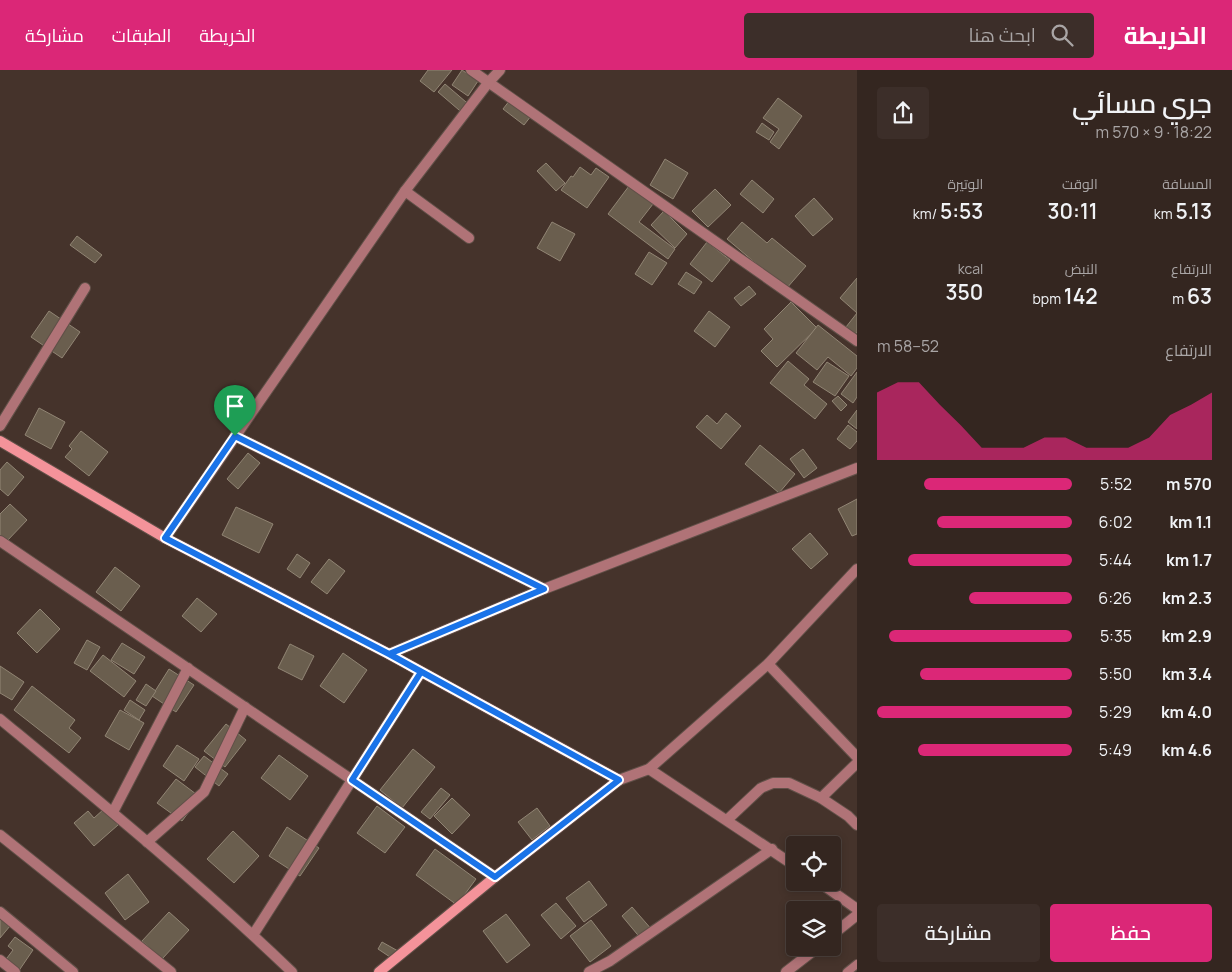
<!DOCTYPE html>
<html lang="ar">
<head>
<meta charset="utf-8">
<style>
  :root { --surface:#342620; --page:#3c2e29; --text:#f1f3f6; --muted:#a9a5a5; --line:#4e433e; --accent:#db2777 }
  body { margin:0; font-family:Manrope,Cairo,sans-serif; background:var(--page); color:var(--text); direction:rtl; height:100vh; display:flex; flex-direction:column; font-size:19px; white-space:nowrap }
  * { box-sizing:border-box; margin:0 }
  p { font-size:16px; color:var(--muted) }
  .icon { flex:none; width:28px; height:28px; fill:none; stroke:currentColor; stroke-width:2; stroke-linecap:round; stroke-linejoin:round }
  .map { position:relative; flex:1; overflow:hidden; direction:ltr }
  .details { display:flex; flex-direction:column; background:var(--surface); width:375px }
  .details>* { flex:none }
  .buttons { position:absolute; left:786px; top:766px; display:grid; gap:10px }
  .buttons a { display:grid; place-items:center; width:55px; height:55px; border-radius:5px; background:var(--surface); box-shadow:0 2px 8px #0003,0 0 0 1px var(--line); font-size:25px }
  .pin { position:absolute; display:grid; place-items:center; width:42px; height:42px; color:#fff; margin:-51px -21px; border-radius:50% 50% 50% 0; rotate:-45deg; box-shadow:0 0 5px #0007 }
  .pin .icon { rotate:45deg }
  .round { display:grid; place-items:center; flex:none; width:52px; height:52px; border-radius:5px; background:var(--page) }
  .overview { display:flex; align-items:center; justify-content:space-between; height:85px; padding:0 20px }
  h1 { font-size:28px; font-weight:600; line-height:38px }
  .metrics { display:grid; grid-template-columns:repeat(3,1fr); gap:8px; height:85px; padding:5px 20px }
  .metrics div { display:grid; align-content:center }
  .metrics b { font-size:21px; font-weight:600 }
  .metrics small { font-size:14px; font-weight:400 }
  .metrics p { font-size:14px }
  .chart { height:140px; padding:10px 20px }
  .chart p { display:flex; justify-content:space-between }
  .chart svg { width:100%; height:90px; margin-top:5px; fill:var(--accent); opacity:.7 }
  .primary-button { display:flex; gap:10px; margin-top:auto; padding:10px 20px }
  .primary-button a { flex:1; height:58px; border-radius:5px; background:var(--accent); color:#fff; font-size:20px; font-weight:600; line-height:58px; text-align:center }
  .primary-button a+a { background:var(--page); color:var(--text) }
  ul { padding:0 20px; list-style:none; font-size:16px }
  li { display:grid; grid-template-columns:80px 60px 1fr; align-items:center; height:38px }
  li i { height:12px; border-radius:6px; background:var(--accent) }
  header { display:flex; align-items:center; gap:30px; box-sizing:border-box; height:70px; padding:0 25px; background:var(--accent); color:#fff }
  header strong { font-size:24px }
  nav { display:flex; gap:28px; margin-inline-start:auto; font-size:18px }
  .search { width:350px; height:45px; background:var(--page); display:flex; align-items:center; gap:12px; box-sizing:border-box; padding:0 18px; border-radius:5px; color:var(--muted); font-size:19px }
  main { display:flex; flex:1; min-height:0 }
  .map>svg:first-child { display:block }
  .building { fill:#6a5e4e; stroke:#918574 }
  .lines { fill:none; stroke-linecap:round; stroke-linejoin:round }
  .lane-casing { stroke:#615048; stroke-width:10 }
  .street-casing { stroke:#615048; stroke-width:12 }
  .secondary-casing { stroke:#615048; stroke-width:12 }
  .lane { stroke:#b07377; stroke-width:8 }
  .street { stroke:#b07377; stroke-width:10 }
  .secondary { stroke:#f4939a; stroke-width:10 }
  .route-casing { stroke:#fff; stroke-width:10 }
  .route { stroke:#1a73e8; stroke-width:6 }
</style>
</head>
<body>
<header>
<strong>الخريطة</strong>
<div class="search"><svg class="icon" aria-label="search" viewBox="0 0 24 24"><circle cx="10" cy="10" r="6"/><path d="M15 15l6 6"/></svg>ابحث هنا</div>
<nav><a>الخريطة</a><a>الطبقات</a><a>مشاركة</a></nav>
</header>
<main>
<section class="details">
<div class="overview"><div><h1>جري مسائي</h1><p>18:22 · 9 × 570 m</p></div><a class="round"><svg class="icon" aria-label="share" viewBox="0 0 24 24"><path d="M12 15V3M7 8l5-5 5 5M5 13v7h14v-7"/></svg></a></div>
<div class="metrics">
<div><p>المسافة</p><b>5.13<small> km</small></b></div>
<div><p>الوقت</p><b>30:11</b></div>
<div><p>الوتيرة</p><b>5:53<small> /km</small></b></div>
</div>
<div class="metrics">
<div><p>الارتفاع</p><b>63<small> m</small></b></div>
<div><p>النبض</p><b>142<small> bpm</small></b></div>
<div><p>kcal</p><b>350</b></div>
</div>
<div class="chart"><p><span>الارتفاع</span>52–58 m</p>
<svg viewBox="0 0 160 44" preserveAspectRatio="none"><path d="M0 44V11L10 6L20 6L30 17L40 27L50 38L60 38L70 38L80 33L90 33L100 38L110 38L120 38L130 33L140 22L150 17L160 11V44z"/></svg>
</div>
<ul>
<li><b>570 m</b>5:52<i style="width:76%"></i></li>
<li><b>1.1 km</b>6:02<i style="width:69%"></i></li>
<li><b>1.7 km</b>5:44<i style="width:84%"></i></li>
<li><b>2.3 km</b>6:26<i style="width:53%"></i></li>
<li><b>2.9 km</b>5:35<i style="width:94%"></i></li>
<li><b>3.4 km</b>5:50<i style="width:78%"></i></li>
<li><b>4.0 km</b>5:29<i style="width:100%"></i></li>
<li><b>4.6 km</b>5:49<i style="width:79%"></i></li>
</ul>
<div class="primary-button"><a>حفظ</a><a>مشاركة</a></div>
</section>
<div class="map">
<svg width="857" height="902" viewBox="0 0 857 902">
  <rect width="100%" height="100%" fill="#45332b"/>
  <g class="building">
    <polygon points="428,0 452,0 434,22 420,11"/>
    <polygon points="462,0 478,11 468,26 452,15"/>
    <polygon points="445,14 473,38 466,46 438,22"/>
    <polygon points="778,28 802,46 779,79 770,72 779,59 763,48"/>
    <polygon points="510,30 531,46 524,55 503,39"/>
    <polygon points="762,53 774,62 769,70 756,62"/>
    <polygon points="665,89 688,103 673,129 650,115"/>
    <polygon points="546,93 565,113 556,121 537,101"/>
    <polygon points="580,97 591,105 596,98 609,107 587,138 561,120 571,106 573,107"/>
    <polygon points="752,110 774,129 763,143 740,124"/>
    <polygon points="629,116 653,134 639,152 675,179 668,189 608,144"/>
    <polygon points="715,119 731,135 708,157 692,141"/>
    <polygon points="814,128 833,149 813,166 795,146"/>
    <polygon points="664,141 687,164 675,178 651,155"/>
    <polygon points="552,152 575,164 560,191 537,178"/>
    <polygon points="742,152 767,173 772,168 806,196 786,219 727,169"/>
    <polygon points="77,166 102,185 95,193 70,175"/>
    <polygon points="707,172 730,190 712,212 690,194"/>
    <polygon points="649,182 667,193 652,215 635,204"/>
    <polygon points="686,202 702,212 694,224 678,214"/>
    <polygon points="857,208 857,243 840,228"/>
    <polygon points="749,216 756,224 741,236 734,228"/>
    <polygon points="791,232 817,258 777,297 761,281 773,269 764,259"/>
    <polygon points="49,241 80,262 62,288 31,267"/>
    <polygon points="709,241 730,257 715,277 694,261"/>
    <polygon points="857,243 857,262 855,265 846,257"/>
    <polygon points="818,255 857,286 857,298 851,306 828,287 817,300 796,283"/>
    <polygon points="788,291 809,309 804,315 827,334 815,349 770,313"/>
    <polygon points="827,292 849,306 835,326 813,312"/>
    <polygon points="857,302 857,327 853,333 841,324"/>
    <polygon points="838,326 847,335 841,341 832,331"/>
    <polygon points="39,338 65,352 51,379 25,365"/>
    <polygon points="857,340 857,359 848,352"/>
    <polygon points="726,343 741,356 721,379 696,357 707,345 717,354"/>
    <polygon points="848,355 857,362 857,371 850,379 837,369"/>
    <polygon points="81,361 108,382 89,406 65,387 72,379 69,376"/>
    <polygon points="760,375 795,404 779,423 745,394"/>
    <polygon points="803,379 817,398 804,408 790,389"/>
    <polygon points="248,383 260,393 238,419 227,409"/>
    <polygon points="7,392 24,407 8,426 0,419 0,400"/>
    <polygon points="857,429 857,464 852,466 838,439"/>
    <polygon points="10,434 27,450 6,472 0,467 0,444"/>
    <polygon points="236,437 273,454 259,483 222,465"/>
    <polygon points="810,463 828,484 811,499 792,479"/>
    <polygon points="297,484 310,493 300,508 287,499"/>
    <polygon points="329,489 345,501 327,524 311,512"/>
    <polygon points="115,497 140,516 121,541 96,522"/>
    <polygon points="197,528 217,544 201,562 182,546"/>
    <polygon points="40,539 60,559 37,583 17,563"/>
    <polygon points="87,570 100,577 87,600 74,593"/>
    <polygon points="122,573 145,587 134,604 111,590"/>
    <polygon points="290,574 314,586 302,610 278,598"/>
    <polygon points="343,583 367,600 344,633 320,616"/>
    <polygon points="103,585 136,611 124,627 90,601"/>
    <polygon points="0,596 24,612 12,630 0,623"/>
    <polygon points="169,599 194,615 176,642 152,626"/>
    <polygon points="146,614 156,621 146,636 136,630"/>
    <polygon points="32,616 75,650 69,658 81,668 69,683 14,640"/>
    <polygon points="130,630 145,640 139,650 124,640"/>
    <polygon points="120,640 144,653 129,680 105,666"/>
    <polygon points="226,654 246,670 225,697 204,681"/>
    <polygon points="177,675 199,689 184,711 163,696"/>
    <polygon points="413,679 435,697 402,738 380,720"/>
    <polygon points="279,685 308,706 290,730 261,708"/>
    <polygon points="204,686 228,704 219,716 195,697"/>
    <polygon points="176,709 200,727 182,751 157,733"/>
    <polygon points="441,718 450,725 430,749 421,742"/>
    <polygon points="452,728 470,745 452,764 434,746"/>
    <polygon points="377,736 405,757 385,783 357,763"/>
    <polygon points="537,738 550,756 532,770 518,752"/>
    <polygon points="104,739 118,755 94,776 74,753 88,741 94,748"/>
    <polygon points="287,757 319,778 300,806 269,786"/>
    <polygon points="233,761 259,786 234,813 207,789"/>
    <polygon points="435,779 476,809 457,835 416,805"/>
    <polygon points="128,804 149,832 125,850 105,823"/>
    <polygon points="589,811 607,835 584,852 566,828"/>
    <polygon points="556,833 576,856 561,869 541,845"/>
    <polygon points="632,837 653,861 642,870 622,846"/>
    <polygon points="169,842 189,860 162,889 142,871"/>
    <polygon points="506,844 530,875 507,893 483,861"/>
    <polygon points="0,847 10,856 0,868"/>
    <polygon points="591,850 611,876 590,892 570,866"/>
    <polygon points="15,867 33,880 18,902 4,892 13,880 8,876"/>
    <polygon points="382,872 398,881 393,889 378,879"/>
  </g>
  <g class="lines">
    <defs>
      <polyline id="lane" points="847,902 857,894"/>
      <g id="street">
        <polyline points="471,0 857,271"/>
        <polyline points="405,121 469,168"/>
        <polyline points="0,356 85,218"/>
        <polyline points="235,366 544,519"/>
        <polyline points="165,468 405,121 488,13 500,0"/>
        <polyline points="0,471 495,807"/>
        <polyline points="389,584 544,519 857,398"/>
        <polyline points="768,594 857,687"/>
        <path d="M0,649C99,731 199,813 292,902"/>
        <polyline points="649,699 795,796"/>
        <polyline points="619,710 649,699 768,594 857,499"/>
        <polyline points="821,728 857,693"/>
        <polyline points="113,742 188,598"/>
        <polyline points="727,750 761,718 773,713 789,713 821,728 848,746 857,755"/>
        <polyline points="0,765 171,902"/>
        <polyline points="147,772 204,722 245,637"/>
        <polyline points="819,812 857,839"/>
        <polyline points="0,842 73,902"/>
        <polyline points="253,865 421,602"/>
        <polyline points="832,865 857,845"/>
        <polyline points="0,890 15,902"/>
        <polyline points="589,902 610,891 772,779"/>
        <polyline points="786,902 817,878"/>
      </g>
      <polyline id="secondary" points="0,371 165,468 389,584 619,710 495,807 379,902"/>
    </defs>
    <use href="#lane" class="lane-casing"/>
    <use href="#street" class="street-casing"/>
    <use href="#secondary" class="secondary-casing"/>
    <use href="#lane" class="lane"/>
    <use href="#street" class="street"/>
    <use href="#secondary" class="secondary"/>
  </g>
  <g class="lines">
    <defs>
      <polyline id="route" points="235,366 165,468 389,584 421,602 352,710 495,807 619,710 389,584 544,519 235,366"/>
    </defs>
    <use href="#route" class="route-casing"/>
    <use href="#route" class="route"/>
  </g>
</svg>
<div class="buttons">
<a><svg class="icon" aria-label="locate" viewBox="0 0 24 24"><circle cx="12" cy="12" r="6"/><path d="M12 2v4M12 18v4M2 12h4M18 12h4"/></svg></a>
<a><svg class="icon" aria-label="layers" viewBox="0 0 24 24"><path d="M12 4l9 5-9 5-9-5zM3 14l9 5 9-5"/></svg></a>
</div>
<div class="pin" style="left:235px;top:366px;background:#1e9e55"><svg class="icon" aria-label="arrive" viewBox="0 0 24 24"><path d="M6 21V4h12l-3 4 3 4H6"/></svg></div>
</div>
</main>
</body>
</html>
